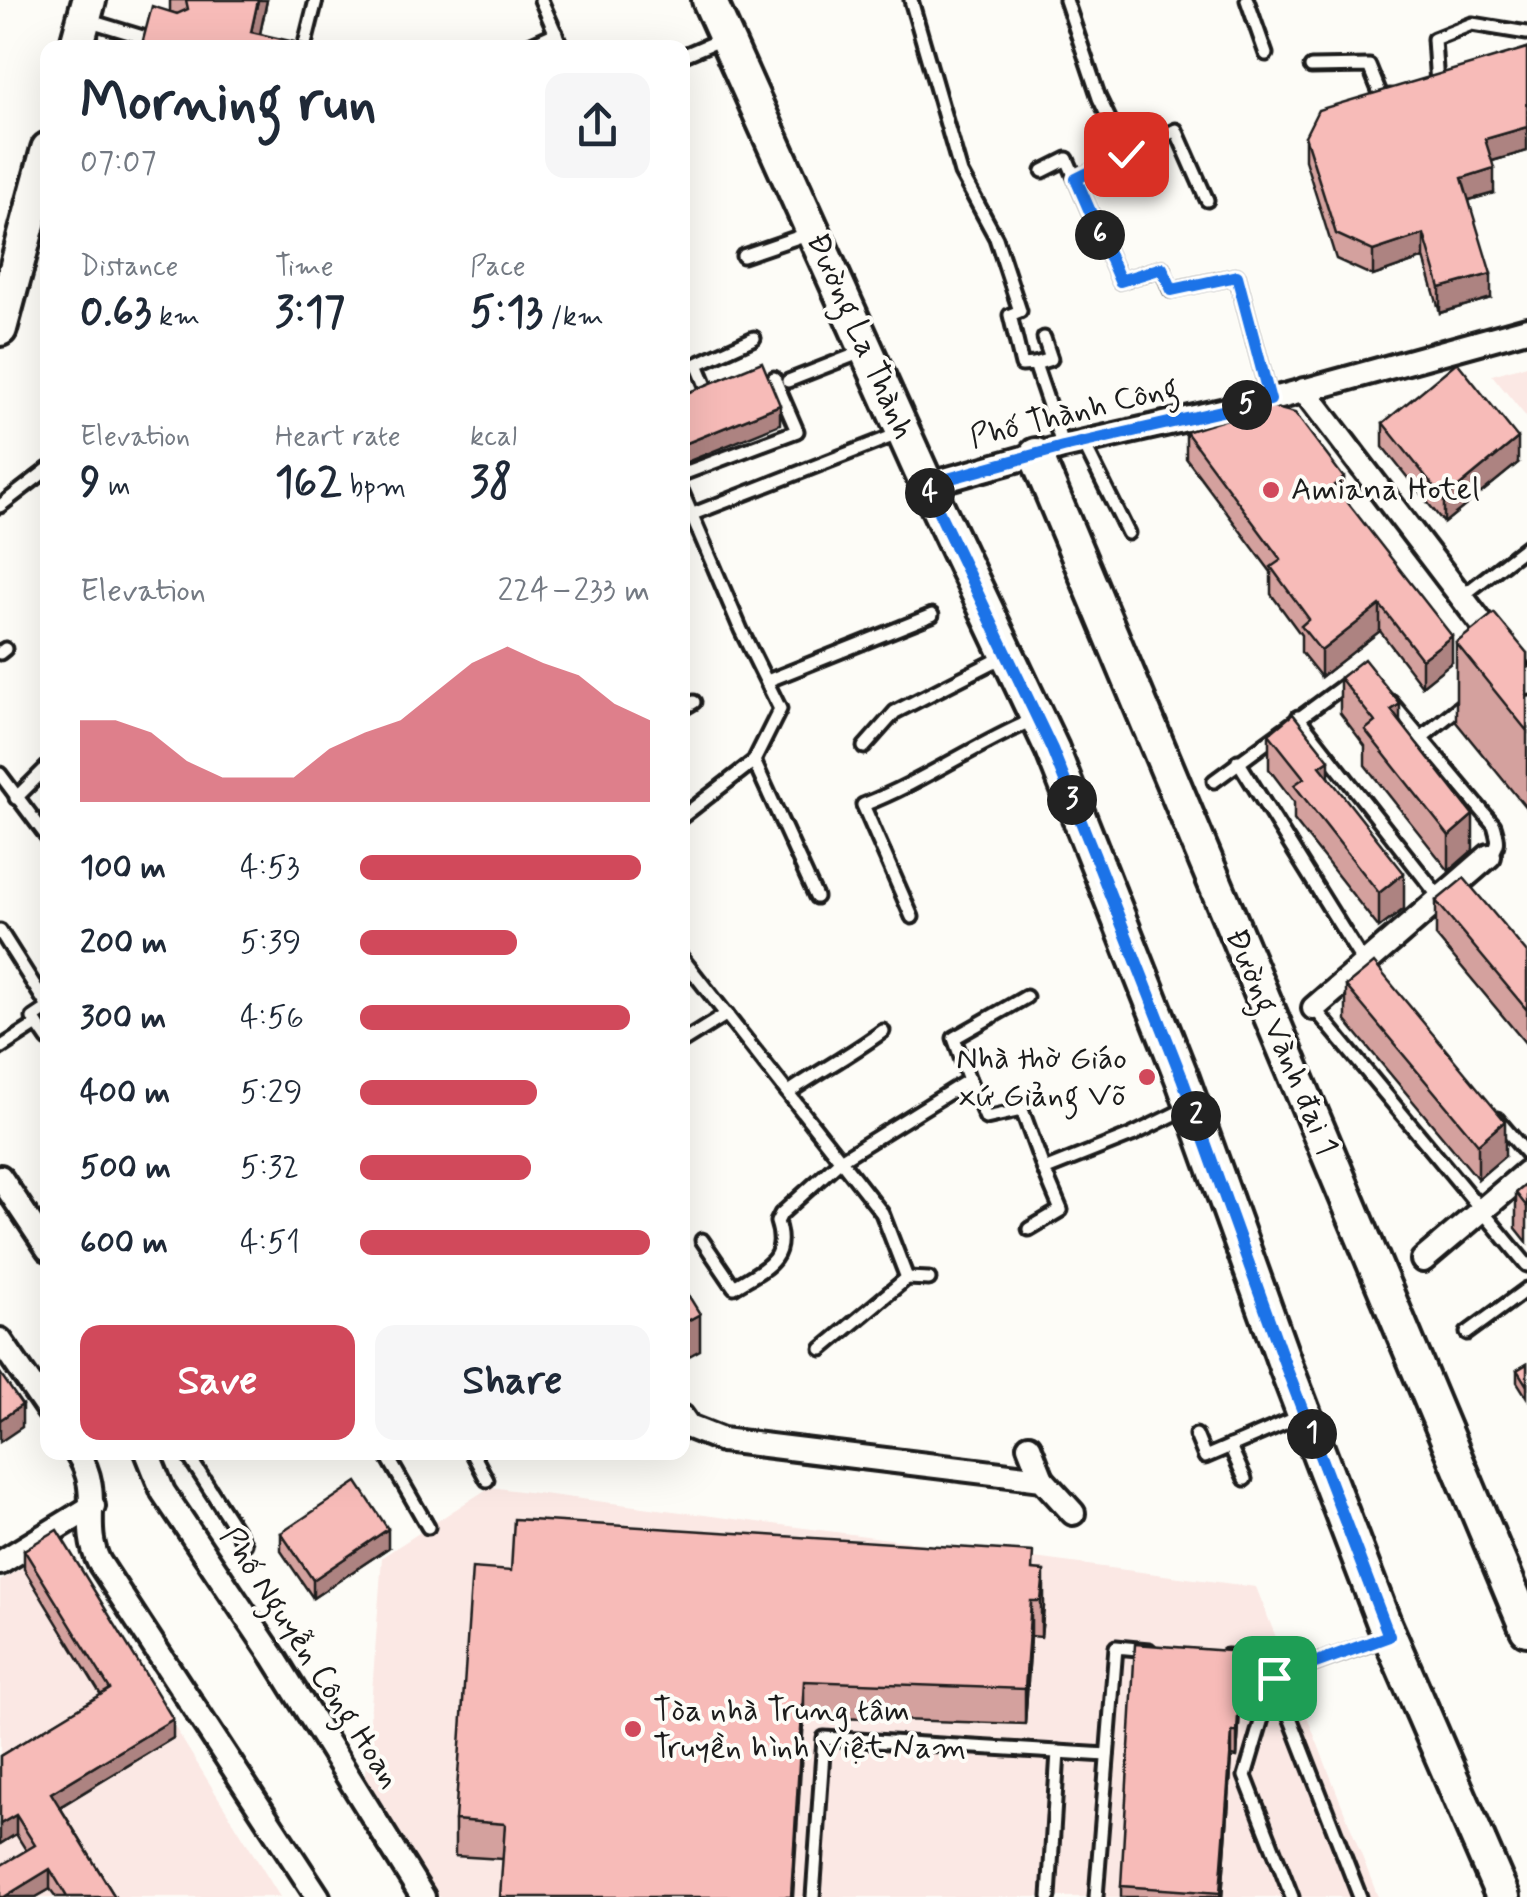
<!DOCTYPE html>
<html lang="en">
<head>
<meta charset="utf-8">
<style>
  :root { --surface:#fff; --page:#f6f6f7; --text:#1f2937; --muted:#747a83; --accent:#d1495b }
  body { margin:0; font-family:Mynerve,sans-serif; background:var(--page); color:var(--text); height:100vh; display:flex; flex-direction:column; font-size:38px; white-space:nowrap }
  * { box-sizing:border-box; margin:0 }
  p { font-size:32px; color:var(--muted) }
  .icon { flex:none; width:55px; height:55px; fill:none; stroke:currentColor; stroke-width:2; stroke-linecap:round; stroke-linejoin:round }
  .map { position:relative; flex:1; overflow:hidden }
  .side { position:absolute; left:40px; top:40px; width:650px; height:1420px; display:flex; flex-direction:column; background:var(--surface); border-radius:20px; box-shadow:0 10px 40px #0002 }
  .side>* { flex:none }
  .pin { position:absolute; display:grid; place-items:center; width:85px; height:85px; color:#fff; margin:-42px; border-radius:20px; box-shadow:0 5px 15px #0006 }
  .km { position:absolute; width:50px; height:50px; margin:-25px; border-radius:50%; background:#222; color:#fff; font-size:28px; line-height:50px; text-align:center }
  .round { display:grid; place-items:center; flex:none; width:105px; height:105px; border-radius:20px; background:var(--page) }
  .head { display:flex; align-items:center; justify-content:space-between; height:170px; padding:0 40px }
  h1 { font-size:55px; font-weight:700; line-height:75px }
  .figures { display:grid; grid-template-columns:repeat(3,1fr); gap:15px; height:170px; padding:10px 40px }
  .figures div { display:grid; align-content:center }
  .figures b { font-size:42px; font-weight:700 }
  .figures small { font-size:28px; font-weight:400 }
  .figures p { font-size:28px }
  .chart { height:280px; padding:20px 40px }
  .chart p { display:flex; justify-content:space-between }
  .chart svg { width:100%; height:180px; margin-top:10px; fill:var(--accent); opacity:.7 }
  .button { display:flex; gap:20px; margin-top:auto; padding:20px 40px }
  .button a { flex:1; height:115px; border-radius:20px; background:var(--accent); color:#fff; font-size:40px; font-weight:700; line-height:115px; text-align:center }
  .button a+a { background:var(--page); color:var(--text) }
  ul { padding:0 40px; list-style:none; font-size:32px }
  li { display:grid; grid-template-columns:160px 120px 1fr; align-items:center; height:75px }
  li i { height:25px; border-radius:12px; background:var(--accent) }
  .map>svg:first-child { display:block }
  .built { fill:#fbe8e4 }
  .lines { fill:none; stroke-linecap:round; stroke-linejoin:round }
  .lane-casing { stroke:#1c1c1c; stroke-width:19 }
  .street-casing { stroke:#1c1c1c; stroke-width:30 }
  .secondary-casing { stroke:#1c1c1c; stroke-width:40 }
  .lane { stroke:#fdfcf7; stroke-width:11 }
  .street { stroke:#fdfcf7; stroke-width:22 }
  .secondary { stroke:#fdfcf7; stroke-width:32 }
  .wall { fill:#d4a19e; stroke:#1c1c1c; stroke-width:2.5 }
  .shaded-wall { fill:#ad8381; stroke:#1c1c1c; stroke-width:2.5 }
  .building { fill:#f7bbb8; stroke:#1c1c1c; stroke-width:2.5 }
  .route-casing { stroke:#fff; stroke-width:20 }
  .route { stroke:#1a73e8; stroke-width:12 }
  .poi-dot { fill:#d1495b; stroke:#fdfcf7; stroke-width:4 }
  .labels { text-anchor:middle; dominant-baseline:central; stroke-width:8; stroke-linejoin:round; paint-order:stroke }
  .street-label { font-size:32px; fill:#1c1c1c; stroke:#fdfcf7 }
  .poi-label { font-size:32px; fill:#1c1c1c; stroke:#fdfcf7; text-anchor:start }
</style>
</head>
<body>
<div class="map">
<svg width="1527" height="1897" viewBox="0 0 1527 1897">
  <rect width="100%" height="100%" fill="#fdfcf7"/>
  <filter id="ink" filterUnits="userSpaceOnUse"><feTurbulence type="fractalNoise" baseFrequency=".01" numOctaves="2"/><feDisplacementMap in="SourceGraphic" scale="20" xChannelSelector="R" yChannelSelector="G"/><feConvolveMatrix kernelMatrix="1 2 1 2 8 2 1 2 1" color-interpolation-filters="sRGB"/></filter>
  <g filter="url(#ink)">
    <g class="built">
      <polygon points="1527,365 1527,418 1492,375"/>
      <polygon points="490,1487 1256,1587 1378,1897 433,1897 365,1786 382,1557"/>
      <polygon points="62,1543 187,1747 280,1897 0,1897 0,1581"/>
    </g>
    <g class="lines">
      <defs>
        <g id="lane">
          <polyline points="541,0 562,48"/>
          <polyline points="911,0 961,173 996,238 1020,311 1010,315 1022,365 1035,364 1063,447"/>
          <polyline points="1066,0 1099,98 1126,154"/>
          <polyline points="1247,0 1266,54"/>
          <polyline points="87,20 179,48"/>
          <polyline points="304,48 316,0"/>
          <polyline points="523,48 556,33"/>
          <polyline points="682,56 724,38"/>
          <polyline points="1311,67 1369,66 1382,98 1390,96"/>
          <polyline points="1437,85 1434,39 1472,24 1527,33"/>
          <polyline points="1043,171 1067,159 1120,281 1162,268 1171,290 1237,276 1270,400"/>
          <polyline points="1076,179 1176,130 1207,200"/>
          <polyline points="743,256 810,233"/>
          <polyline points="1035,364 1051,359 1044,338"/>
          <polyline points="788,381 862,352"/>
          <polyline points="682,404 709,393 697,364 754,338"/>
          <polyline points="1083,442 1128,533"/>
          <polyline points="682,474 797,431 774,378"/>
          <polyline points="682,492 741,630 780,709 754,761 682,817"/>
          <polyline points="0,506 48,469"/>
          <polyline points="693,514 898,434"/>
          <polyline points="1461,597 1527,546"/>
          <polyline points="0,653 5,649"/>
          <polyline points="767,681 932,615"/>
          <path d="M1391,702L1494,825C1498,839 1501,845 1489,856"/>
          <polyline points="682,709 694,702"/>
          <polyline points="1298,717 1440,898"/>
          <polyline points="1421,738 1468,700"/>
          <polyline points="864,747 895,712 1003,657"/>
          <polyline points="754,761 816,897"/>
          <polyline points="1238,761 1365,965"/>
          <polyline points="0,774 48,838"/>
          <polyline points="1214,781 1350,681"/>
          <polyline points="16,798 48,766"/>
          <path d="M912,917L863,805C923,782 974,745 1033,720"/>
          <polyline points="0,931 48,1007"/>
          <polyline points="682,958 882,1213 907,1278"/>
          <polyline points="48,1008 33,1018 48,1040"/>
          <polyline points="1314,1008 1527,1265"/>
          <polyline points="682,1042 727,1014"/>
          <polyline points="0,1048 37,1024"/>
          <polyline points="969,1080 954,1038 1026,997"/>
          <path d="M789,1092C820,1071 852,1054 883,1031"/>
          <polyline points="1497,1119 1527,1154"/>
          <polyline points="1029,1229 1061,1210 1044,1170"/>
          <path d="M702,1240L734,1287C763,1269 790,1261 777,1222L781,1214L842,1159L969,1080L986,1118L1022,1110L1044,1170L1132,1135L1187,1108"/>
          <polyline points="907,1278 929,1279"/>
          <polyline points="1467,1333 1527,1289"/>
          <polyline points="822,1349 907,1278"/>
          <polyline points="1196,1435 1205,1457 1301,1416"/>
          <polyline points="1230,1446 1245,1479"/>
          <polyline points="186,1452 245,1544"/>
          <polyline points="385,1452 428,1527"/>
          <polyline points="472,1452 487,1480"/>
          <polyline points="1227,1656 1267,1658 1360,1897"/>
          <polyline points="813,1897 824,1738 1107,1755"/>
          <polyline points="1049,1897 1058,1752"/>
          <polyline points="1096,1897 1116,1647 1149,1650"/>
          <polyline points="1292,1897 1245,1776 1274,1678 1385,1638"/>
        </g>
        <g id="street">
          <polyline points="1304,390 1527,683"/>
          <polyline points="927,485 1063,447 1270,400 1527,329"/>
          <polyline points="1314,1008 1489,856"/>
          <polyline points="0,1177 48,1249"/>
          <polyline points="1423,1260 1527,1172"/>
          <polyline points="0,1340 48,1410"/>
          <polyline points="682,1417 689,1427 722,1440 1042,1479 1073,1513"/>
          <polyline points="1029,1446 1042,1479"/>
          <path d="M77,1452C104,1494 80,1524 99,1562L318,1897"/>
          <polyline points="147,1452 163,1492 273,1656 423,1897"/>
          <polyline points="0,1563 93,1506"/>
        </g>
        <g id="secondary">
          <polyline points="709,0 927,485 1052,749 1182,1078 1286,1367 1384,1623 1503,1897"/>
          <polyline points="76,48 89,0"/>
          <polyline points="0,329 48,149"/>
          <polyline points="1036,455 1527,1629"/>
        </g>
      </defs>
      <use href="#lane" class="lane-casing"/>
      <use href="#street" class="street-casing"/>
      <use href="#secondary" class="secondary-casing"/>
      <use href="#lane" class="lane"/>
      <use href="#street" class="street"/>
      <use href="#secondary" class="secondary"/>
    </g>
    <g class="wall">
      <polygon points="170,0 267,0 260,34 303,48 170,12"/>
      <polygon points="1527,48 1527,151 1492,161 1494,193 1469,200 1491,298 1440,313 1424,258 1373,276 1336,259 1305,160 1305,136"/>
      <polygon points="1383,423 1518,463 1444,523 1383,447"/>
      <polygon points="1186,432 1344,498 1452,662 1422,686 1380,631 1321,677 1301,652 1301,635 1271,594 1271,572 1186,458"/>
      <polygon points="1456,643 1527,653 1527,809 1456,722"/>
      <polygon points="1340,678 1400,721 1473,850 1449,871 1365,765 1365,746 1340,713"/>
      <polygon points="1269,734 1329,777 1404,909 1379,928 1294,820 1294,802 1269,769"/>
      <polygon points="1436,901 1527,953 1527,1045 1436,936"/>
      <polygon points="1346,986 1505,1156 1478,1179 1346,1021"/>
      <polygon points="1527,1184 1527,1242 1516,1228 1516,1193"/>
      <polygon points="1527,1364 1527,1398 1517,1382 1517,1370"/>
      <polygon points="281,1533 388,1548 313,1598 281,1551"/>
      <polygon points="24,1550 173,1738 60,1807 115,1897 56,1897 50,1889 36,1897 0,1897 26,1850 16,1834 0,1844 0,1756 101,1695 24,1569"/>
      <polygon points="1033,1570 1044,1606 1041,1637 1031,1636 1025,1724 804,1717 502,1859 455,1856 455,1820 511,1571"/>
      <polygon points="1242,1676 1237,1757 1232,1756 1222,1897 1121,1897 1121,1886"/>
    </g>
    <g class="shaded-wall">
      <polygon points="258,0 267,0 257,48 251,32"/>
      <polygon points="1527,127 1527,151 1485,163 1485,139"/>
      <polygon points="1494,168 1494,193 1462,202 1462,178"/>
      <polygon points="1424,234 1424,258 1373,276 1373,251"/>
      <polygon points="1491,274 1491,298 1440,313 1440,288"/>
      <polygon points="780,405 780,424 682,464 682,445"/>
      <polygon points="1518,438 1518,463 1444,523 1444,499"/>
      <polygon points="1344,478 1344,504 1334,485"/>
      <polygon points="1380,605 1380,631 1321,677 1321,651"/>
      <polygon points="1452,636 1452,662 1422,686 1422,659"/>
      <polygon points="1400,704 1400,739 1391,710"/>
      <polygon points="1329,760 1329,795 1320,766"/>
      <polygon points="1473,815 1473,850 1449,871 1449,836"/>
      <polygon points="1404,873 1404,909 1379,928 1379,893"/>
      <polygon points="1505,1121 1505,1156 1478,1179 1478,1144"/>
      <polygon points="700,1314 700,1350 682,1360 682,1324"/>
      <polygon points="22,1405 22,1427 0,1442 0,1420"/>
      <polygon points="388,1529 388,1548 313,1598 313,1580"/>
      <polygon points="1044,1571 1044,1606 1041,1637 1041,1601"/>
      <polygon points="1031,1601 1031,1636 1025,1724 1025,1689"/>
      <polygon points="1242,1652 1242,1676 1237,1757 1237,1732"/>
      <polygon points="804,1681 804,1717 793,1897 791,1897"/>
      <polygon points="173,1719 173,1738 51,1812 51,1793"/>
      <polygon points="1232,1732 1232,1756 1222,1897 1220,1897"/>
      <polygon points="16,1815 16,1834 0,1844 0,1824"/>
      <polygon points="50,1869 50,1889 36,1897 4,1897"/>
    </g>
    <g class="building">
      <polygon points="186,0 258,0 251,32 303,44 302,48 141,48 152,6 177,14 188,9"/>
      <polygon points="1527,48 1527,127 1485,139 1494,168 1462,178 1491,274 1440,288 1424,234 1373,251 1336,234 1305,136 1318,110"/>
      <polygon points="762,362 780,405 682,445 682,395"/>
      <polygon points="1457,362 1518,438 1444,499 1383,423"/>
      <polygon points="1268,406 1295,413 1344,478 1334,485 1452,636 1422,659 1380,605 1321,651 1301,626 1309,619 1271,567 1281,560 1186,432"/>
      <polygon points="1494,613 1527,653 1527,731 1456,643"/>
      <polygon points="1364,659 1400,704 1391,710 1473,815 1449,836 1365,730 1375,722 1340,678"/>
      <polygon points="1293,714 1329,760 1320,766 1404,873 1379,893 1294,785 1304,778 1269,734"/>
      <polygon points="1464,878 1527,953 1527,1010 1436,901"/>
      <polygon points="1374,963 1505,1121 1478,1144 1346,986"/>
      <polygon points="1527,1184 1527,1207 1516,1193"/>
      <polygon points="682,1285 700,1314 682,1324"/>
      <polygon points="1527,1364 1527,1386 1517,1370"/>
      <polygon points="0,1373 22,1405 0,1420"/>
      <polygon points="357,1482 388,1529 313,1580 281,1533"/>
      <polygon points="514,1519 1033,1552 1032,1570 1044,1571 1041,1601 1031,1601 1025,1689 804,1681 791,1897 500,1897 505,1824 455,1820 472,1568 511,1571"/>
      <polygon points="57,1530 173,1719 51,1793 115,1897 67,1897 50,1869 4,1897 0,1897 0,1866 35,1845 16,1815 0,1824 0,1756 110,1689 24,1550"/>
      <polygon points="1135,1644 1242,1652 1237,1732 1232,1732 1220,1893 1121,1886"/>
    </g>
  </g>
  <g class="lines" filter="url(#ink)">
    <defs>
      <polyline id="route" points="1126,154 1076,179 1120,281 1162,268 1172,290 1237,276 1270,400 1063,447 926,485 1052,749 1098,864 1182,1078 1286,1367 1389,1636 1274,1678"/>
    </defs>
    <use href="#route" class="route-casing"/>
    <use href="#route" class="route"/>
  </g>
  <g class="poi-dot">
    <circle cx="1271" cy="490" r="10"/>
    <circle cx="1147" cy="1077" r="10"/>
    <circle cx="633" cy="1729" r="10"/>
  </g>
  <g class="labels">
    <g class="street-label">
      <text transform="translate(860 336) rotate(66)">Đường La Thành</text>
      <text transform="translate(1074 413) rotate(-14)">Phố Thành Công</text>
      <text transform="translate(1281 1042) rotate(67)">Đường Vành đai 1</text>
      <text transform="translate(310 1658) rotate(57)">Phố Nguyễn Công Hoan</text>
    </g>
    <g class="poi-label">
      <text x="1291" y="490">Amiana Hotel</text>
      <text x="1127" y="1059" text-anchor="end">Nhà thờ Giáo<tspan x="1127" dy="37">xứ Giảng Võ</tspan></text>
      <text x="653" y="1711">Tòa nhà Trung tâm<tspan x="653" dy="37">Truyền hình Việt Nam</tspan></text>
    </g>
  </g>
</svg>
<div class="pin" style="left:1274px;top:1678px;background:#1e9e55"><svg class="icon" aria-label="arrive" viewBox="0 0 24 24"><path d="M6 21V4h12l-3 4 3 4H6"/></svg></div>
<div class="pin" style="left:1126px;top:154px;background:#d93025"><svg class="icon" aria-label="check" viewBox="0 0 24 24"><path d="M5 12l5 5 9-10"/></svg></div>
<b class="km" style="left:1312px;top:1434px">1</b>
<b class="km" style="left:1196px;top:1116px">2</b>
<b class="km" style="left:1072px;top:800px">3</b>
<b class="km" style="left:930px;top:493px">4</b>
<b class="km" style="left:1247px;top:405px">5</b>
<b class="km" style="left:1100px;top:235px">6</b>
<section class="side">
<div class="head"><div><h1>Morning run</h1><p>07:07</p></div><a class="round"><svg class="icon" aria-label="share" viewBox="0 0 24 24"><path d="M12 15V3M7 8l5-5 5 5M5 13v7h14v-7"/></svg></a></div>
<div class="figures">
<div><p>Distance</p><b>0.63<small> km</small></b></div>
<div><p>Time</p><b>3:17</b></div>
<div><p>Pace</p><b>5:13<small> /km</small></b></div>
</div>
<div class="figures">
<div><p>Elevation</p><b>9<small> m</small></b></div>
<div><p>Heart rate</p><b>162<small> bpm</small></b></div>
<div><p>kcal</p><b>38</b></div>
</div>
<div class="chart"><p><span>Elevation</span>224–233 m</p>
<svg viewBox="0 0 160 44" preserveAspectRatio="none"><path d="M0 44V24L10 24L20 27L30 34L40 38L50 38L60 38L70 31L80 27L90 24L100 17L110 10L120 6L130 10L140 13L150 20L160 24V44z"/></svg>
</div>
<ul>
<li><b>100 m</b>4:53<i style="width:97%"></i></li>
<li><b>200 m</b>5:39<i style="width:54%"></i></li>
<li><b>300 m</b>4:56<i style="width:93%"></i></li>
<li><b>400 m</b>5:29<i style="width:61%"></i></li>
<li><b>500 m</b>5:32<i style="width:59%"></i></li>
<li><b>600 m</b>4:51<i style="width:100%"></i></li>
</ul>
<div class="button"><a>Save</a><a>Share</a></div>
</section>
</div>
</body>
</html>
